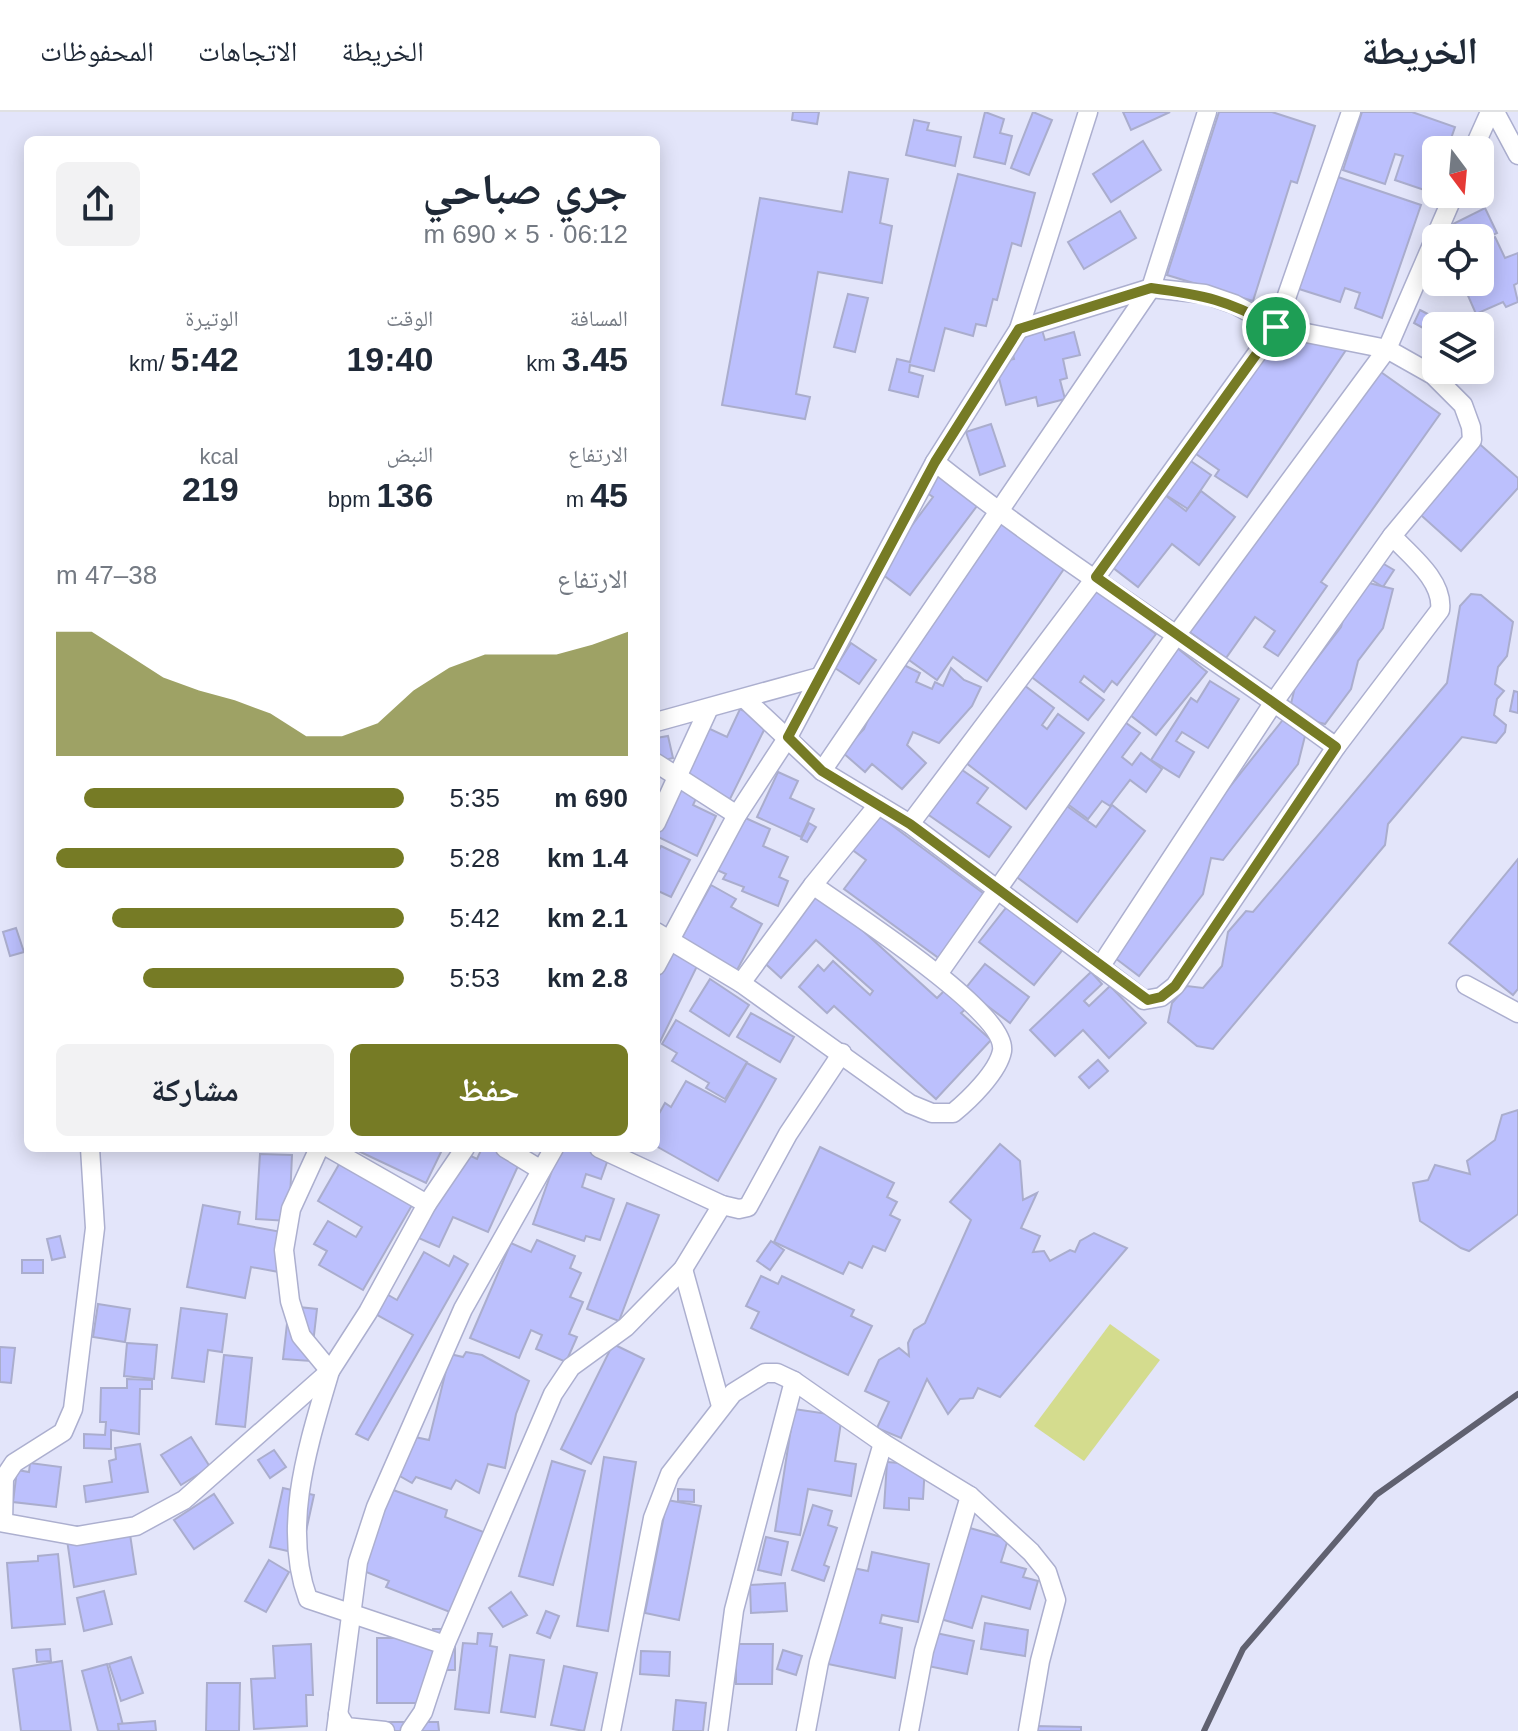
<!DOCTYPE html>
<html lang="ar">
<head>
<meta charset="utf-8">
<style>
  :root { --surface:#fff; --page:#f2f2f3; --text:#1f2937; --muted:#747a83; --line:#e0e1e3; --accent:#767b25 }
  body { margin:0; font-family:Arial,"Noto Naskh Arabic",sans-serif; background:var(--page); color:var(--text); direction:rtl; height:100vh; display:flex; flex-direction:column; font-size:30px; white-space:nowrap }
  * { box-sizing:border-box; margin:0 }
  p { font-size:26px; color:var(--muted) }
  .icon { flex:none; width:44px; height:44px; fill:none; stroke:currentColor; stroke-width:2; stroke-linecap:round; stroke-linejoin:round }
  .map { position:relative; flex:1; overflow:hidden; direction:ltr }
  .sheet { position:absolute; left:24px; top:24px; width:636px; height:1016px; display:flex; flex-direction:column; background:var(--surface); border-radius:12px; box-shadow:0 4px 20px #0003; direction:rtl }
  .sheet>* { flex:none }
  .needle { width:52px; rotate:164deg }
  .buttons { position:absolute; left:1422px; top:24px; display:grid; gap:16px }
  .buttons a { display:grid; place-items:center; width:72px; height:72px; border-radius:12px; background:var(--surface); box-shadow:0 4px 20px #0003; font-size:40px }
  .pin { position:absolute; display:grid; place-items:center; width:68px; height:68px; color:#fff; margin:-34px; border:4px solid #fff; border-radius:50%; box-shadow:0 2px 8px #0007 }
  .round { display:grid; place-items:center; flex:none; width:84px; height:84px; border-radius:12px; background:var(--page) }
  .head { display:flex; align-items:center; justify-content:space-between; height:136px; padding:0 32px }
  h1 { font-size:44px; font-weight:800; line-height:60px }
  .metrics { display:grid; grid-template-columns:repeat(3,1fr); gap:12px; height:136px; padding:8px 32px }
  .metrics div { display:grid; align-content:center }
  .metrics b { font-size:34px; font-weight:800 }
  .metrics small { font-size:22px; font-weight:400 }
  .metrics p { font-size:22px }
  .chart { height:224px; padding:16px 32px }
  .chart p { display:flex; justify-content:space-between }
  .chart svg { width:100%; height:144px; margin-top:8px; fill:var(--accent); opacity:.7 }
  .action { display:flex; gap:16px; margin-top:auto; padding:16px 32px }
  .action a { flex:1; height:92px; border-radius:12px; background:var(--accent); color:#fff; font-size:32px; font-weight:800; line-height:92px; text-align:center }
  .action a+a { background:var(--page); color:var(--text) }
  ul { padding:0 32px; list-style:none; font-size:26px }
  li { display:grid; grid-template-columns:128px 96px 1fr; align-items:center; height:60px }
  li i { height:20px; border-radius:10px; background:var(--accent) }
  header { display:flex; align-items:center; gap:48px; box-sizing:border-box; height:112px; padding:0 40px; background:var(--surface); border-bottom:2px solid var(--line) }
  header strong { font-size:38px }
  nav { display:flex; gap:44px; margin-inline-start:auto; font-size:28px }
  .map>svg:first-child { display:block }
  .green { fill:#d4dc8e }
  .building { fill:#bcc0fd; stroke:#aaadcd; stroke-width:2 }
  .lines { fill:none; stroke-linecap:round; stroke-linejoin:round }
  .street-casing { stroke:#acafcf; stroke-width:21 }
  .street { stroke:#fff; stroke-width:18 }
  .rail { stroke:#606170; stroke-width:6 }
  .route-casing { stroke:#fff; stroke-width:16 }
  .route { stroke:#767b25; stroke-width:10 }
</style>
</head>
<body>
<header>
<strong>الخريطة</strong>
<nav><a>الخريطة</a><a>الاتجاهات</a><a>المحفوظات</a></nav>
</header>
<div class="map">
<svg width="1518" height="1619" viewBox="0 0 1518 1619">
  <rect width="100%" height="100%" fill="#e3e5fa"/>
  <polygon class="green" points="1110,1212 1160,1248 1084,1349 1034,1314"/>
  <g class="building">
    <polygon points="793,0 819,0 817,12 792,8"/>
    <polygon points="985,0 1004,7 1000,21 1012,24 1005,52 974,45"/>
    <polygon points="1033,0 1052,8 1029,63 1011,56"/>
    <polygon points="1123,0 1170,0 1131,18"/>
    <polygon points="1219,0 1272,0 1315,14 1297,71 1291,69 1253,189 1167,163"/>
    <polygon points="1362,0 1412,0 1455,15 1447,38 1436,38 1433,81 1395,68 1403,44 1395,42 1385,72 1343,58"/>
    <polygon points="914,8 929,11 927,18 961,25 955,54 906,43"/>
    <polygon points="1143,29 1161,58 1111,90 1093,62"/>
    <polygon points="849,60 888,67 880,111 892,114 882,171 818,160 796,282 810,285 805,307 722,293 760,86 842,100"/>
    <polygon points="958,62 1035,81 1021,134 1012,131 997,188 993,187 986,214 976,212 973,224 945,216 934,259 910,253 909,260 923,264 918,285 889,278 897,247 910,250"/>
    <polygon points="1335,64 1421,93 1382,206 1355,196 1360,181 1345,176 1340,190 1296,176"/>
    <polygon points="1485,96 1497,121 1480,129 1480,126 1440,126 1437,120"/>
    <polygon points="1120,99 1136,126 1084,157 1068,130"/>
    <polygon points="1495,125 1505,146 1518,141 1518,171 1514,173 1518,190 1506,195 1503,190 1476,202 1462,170 1480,170 1480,132"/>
    <polygon points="848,182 868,186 855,240 834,235"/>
    <polygon points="1282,193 1346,238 1247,385 1215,364 1219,358 1186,335"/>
    <polygon points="1420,198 1447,212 1446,214 1436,214 1436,223 1414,211"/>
    <polygon points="1042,218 1045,228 1074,220 1080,243 1063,247 1067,266 1060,268 1065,287 1038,294 1036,285 1006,293 995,251 1014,247 1009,226"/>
    <polygon points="1371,253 1440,302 1321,470 1327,474 1278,544 1264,535 1275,519 1255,505 1226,546 1184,516"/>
    <polygon points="991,312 1005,354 980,363 966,320"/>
    <polygon points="1475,328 1518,366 1518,376 1461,439 1413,396"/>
    <polygon points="1182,343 1211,363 1188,397 1158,378"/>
    <polygon points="938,353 983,386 910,483 878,459 933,385 920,376"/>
    <polygon points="1153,374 1186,399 1201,379 1235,405 1199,453 1172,432 1138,475 1099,445"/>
    <polygon points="1003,404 1068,451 987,569 953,545 937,568 902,543"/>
    <polygon points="1377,448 1394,458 1383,475 1367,465"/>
    <polygon points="1365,470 1393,477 1383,516 1358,549 1351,577 1325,612 1309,608 1298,652 1223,748 1211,746 1203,782 1139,864 1115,846 1133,797 1289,600 1295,575 1341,515 1347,494"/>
    <polygon points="1088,471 1156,522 1117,573 1112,569 1104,580 1084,564 1080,570 1104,588 1088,608 1029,563"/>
    <polygon points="1471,482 1481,483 1513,510 1507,544 1498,555 1495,572 1504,579 1497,587 1494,603 1506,613 1505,620 1496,631 1462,625 1388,712 1385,733 1213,937 1197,934 1168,910 1172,891 1187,874 1203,876 1222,854 1228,820 1246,799 1253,800 1447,571 1460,494"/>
    <polygon points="851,531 876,548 859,572 835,556"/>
    <polygon points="1176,535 1207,560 1156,623 1125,599"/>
    <polygon points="904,553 920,561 916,570 932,577 935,570 943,574 951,556 964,568 981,575 972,594 939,631 913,620 907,633 926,651 902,677 872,652 865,660 842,640 864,617 879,581"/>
    <polygon points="1210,569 1239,587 1208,636 1182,620 1176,629 1194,640 1179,665 1151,648 1191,586 1197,590"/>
    <polygon points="1024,573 1054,596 1042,613 1047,617 1058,602 1084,621 1026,697 957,644"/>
    <polygon points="1514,579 1518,580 1518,601 1510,599"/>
    <polygon points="740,597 768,610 727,693 699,680 693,693 716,704 697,744 656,724 656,700 708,616 727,625"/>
    <polygon points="1122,608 1140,621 1122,645 1132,653 1141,641 1162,657 1146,680 1130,668 1110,694 1102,689 1088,707 1062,688"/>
    <polygon points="668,624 673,646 656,650 656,626"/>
    <polygon points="955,653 988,676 977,691 1011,715 989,745 923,699"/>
    <polygon points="778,660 798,669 790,686 814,697 801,725 757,705"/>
    <polygon points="1060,689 1096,715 1112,693 1145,719 1077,810 1010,760"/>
    <polygon points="870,697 987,784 940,847 844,777 866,748 843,731"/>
    <polygon points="741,704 770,717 763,734 788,745 779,765 788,769 778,794 742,779 744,775 723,767 726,762 717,758"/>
    <polygon points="809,711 816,715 807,730 801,727"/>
    <polygon points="661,734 690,748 671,785 656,778 656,744"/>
    <polygon points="1518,747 1518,877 1513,883 1449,831"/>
    <polygon points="711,773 736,787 731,795 762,812 737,858 681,827"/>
    <polygon points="818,778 937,886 946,877 967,896 961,901 991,928 936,987 834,894 827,901 799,875 818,853 824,859 833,849 870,883 873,879 816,828 781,866 757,844"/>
    <polygon points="1009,792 1065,835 1034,873 979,830"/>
    <polygon points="16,816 24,840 10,844 3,820"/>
    <polygon points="675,831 702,844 656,938 656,869"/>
    <polygon points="985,852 1029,885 1010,911 965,877"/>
    <polygon points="1091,860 1102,872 1084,889 1089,894 1110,874 1146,911 1109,946 1083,918 1055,944 1030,918"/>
    <polygon points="710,867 749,893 729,924 690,899"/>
    <polygon points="751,901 794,925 780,950 737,925"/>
    <polygon points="676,908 747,950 725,987 706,976 709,971 672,949 677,941 662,932"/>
    <polygon points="1098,948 1108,959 1089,976 1079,965"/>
    <polygon points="747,951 776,967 718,1069 656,1034 656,1007 665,991 671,995 686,969 725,990"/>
    <polygon points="1518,998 1518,1102 1469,1139 1461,1136 1420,1109 1413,1071 1428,1068 1435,1053 1470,1062 1467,1049 1495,1028 1502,1003"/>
    <polygon points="1000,1032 1020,1049 1023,1088 1037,1081 1021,1116 1040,1124 1033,1140 1044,1139 1050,1149 1070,1138 1075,1140 1080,1129 1094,1121 1127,1136 1000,1285 978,1276 973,1286 960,1287 948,1302 927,1267 901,1326 877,1316 889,1290 865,1279 879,1248 899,1236 909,1244 908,1231 914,1218 925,1211 971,1108 950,1090"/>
    <polygon points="820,1035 894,1071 887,1085 897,1090 890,1103 900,1108 885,1139 873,1134 862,1156 849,1150 843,1162 774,1130"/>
    <polygon points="352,1036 443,1036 426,1071"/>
    <polygon points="454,1036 477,1047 482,1036 508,1036 523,1043 488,1120 453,1105 439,1135 414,1124"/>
    <polygon points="560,1036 611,1039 601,1067 586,1062 582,1075 614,1087 600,1128 586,1124 584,1129 533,1112"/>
    <polygon points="260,1042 292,1043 289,1109 256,1107"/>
    <polygon points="342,1047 415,1088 363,1178 319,1153 327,1139 314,1132 328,1109 356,1125 362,1115 318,1089"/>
    <polygon points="627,1091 659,1103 619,1209 587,1197"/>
    <polygon points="203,1093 240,1100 238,1112 287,1121 279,1160 251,1155 245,1186 187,1175"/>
    <polygon points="60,1124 65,1145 52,1148 47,1127"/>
    <polygon points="537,1128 575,1144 570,1156 581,1161 570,1185 583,1190 569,1222 577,1225 566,1250 536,1237 542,1223 531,1218 519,1246 470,1226 511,1131 531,1140"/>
    <polygon points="771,1129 784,1138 770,1158 757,1149"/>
    <polygon points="424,1140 449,1154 454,1144 468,1152 368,1328 356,1322 413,1223 372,1200 383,1180 397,1188"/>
    <rect x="22" y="1148" width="21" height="13"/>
    <polygon points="761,1164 778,1172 782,1164 854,1198 851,1204 872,1214 848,1263 751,1216 759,1200 746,1194"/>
    <polygon points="98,1192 130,1197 125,1230 93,1225"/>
    <polygon points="289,1194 317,1197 311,1249 283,1247"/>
    <polygon points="181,1196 227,1202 222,1240 208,1238 204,1270 172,1266"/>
    <polygon points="127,1231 157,1233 154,1267 124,1264"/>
    <polygon points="613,1232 644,1247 591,1352 561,1337"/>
    <polygon points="0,1235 15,1236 11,1271 0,1270"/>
    <polygon points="466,1240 482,1243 529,1269 516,1302 505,1356 488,1352 479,1381 456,1368 451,1377 416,1365 412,1371 398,1363 410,1324 429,1328 450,1242 463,1245"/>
    <polygon points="224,1243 252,1246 245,1315 216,1312"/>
    <polygon points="127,1267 152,1268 152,1277 140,1277 139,1322 111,1318 111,1337 84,1336 84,1322 105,1323 106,1310 100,1310 101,1276 127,1276"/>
    <polygon points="794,1297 842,1304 835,1349 856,1352 851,1384 808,1377 800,1423 775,1419"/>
    <polygon points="191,1325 210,1355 181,1373 161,1343"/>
    <polygon points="140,1332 148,1380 86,1390 84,1374 112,1370 109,1349 116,1347 115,1336"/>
    <polygon points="274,1338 286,1355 270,1366 258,1348"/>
    <polygon points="604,1345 636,1350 608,1519 577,1514"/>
    <polygon points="552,1349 585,1359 553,1473 519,1464"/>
    <polygon points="887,1350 925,1353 923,1387 909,1386 909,1398 884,1396"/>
    <polygon points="30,1351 61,1355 56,1395 13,1390 17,1358 29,1360"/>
    <polygon points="283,1376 314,1383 301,1442 270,1435"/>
    <polygon points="388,1376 447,1398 445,1405 486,1421 455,1502 386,1475 389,1469 356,1456"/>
    <polygon points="678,1377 694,1378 694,1390 678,1389"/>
    <polygon points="214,1382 233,1411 194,1437 174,1408"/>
    <polygon points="667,1388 701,1394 679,1508 645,1501"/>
    <polygon points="813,1393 832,1399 828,1413 837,1416 824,1453 829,1455 824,1469 792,1458"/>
    <polygon points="128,1409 136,1462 74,1475 67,1428"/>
    <polygon points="963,1414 1008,1427 1001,1450 1026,1457 1023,1465 1038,1469 1030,1497 982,1484 972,1516 937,1506"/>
    <polygon points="766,1425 788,1430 781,1463 758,1458"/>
    <polygon points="872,1440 929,1452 918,1510 882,1503 880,1511 902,1516 895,1566 828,1552 848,1455 868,1459"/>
    <polygon points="58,1442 65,1512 12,1516 7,1451 38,1449 38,1444"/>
    <polygon points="269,1448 289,1460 266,1500 245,1489"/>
    <polygon points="785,1471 787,1499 751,1501 750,1473"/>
    <polygon points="104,1479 112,1512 84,1519 77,1486"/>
    <polygon points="511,1480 527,1503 503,1515 489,1496"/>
    <polygon points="546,1499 559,1504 550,1526 537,1521"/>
    <polygon points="985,1511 1028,1518 1025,1544 981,1537"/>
    <polygon points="433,1517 455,1517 455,1558 432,1558 432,1591 377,1591 377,1526 433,1526"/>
    <polygon points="478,1521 492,1522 490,1534 497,1535 489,1601 455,1597 463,1531 477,1532"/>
    <polygon points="936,1521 974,1529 967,1562 928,1554"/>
    <polygon points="311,1532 313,1583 306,1583 307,1614 254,1617 251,1567 275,1566 273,1534"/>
    <polygon points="736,1532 773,1532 772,1572 736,1572"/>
    <polygon points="50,1537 51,1549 37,1550 36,1538"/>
    <polygon points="783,1538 802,1544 796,1563 777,1557"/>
    <polygon points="641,1539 670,1540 669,1564 640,1562"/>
    <polygon points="510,1543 544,1548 535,1605 501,1600"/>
    <polygon points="131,1545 143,1581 121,1589 109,1552"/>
    <polygon points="62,1549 71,1619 21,1619 13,1557"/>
    <polygon points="107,1552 124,1617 117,1619 98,1619 82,1559"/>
    <polygon points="564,1554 597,1561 584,1619 551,1613"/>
    <polygon points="207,1571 240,1571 239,1619 206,1619"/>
    <polygon points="676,1588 706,1591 703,1619 673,1619"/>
    <polygon points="155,1609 156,1619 119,1619 118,1612"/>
    <polygon points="349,1610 438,1610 439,1619 349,1619"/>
    <polygon points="1034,1614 1081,1615 1081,1619 1033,1619"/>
  </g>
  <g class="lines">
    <defs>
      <g id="street">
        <polyline points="1495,0 1518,43"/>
        <polyline points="1473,38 1490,0"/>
        <polyline points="1019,217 1151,176 1205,182 1234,192 1276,215 1387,237 1433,263 1463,293 1471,315 1472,328 1392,424 1274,590 1100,855"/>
        <path d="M935,350C1063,452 1204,538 1336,635"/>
        <path d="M745,587L822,659L910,712L1144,888L1161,885L1175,874L1336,635L1440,498C1444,469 1410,443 1392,424"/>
        <polyline points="656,610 819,565"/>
        <polyline points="656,651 737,703"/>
        <polyline points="822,659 1151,176 1207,0"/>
        <polyline points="656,711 708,598"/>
        <polyline points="910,712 1096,465 1276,215 1351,0"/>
        <path d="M656,820L741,871L910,992L932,1001H953C969,988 998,960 1002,939C1008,900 846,797 813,773"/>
        <polyline points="656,854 737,703 788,625 935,350 1019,217 1088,0"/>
        <polyline points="938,862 1177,522 1387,237 1454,82"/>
        <polyline points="741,871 813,773 878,693"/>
        <polyline points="1466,873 1518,901"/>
        <path d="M319,1036L291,1097L284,1138L290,1189L301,1224L330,1259C309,1331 281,1413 308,1487L445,1533"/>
        <polyline points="329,1036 427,1092"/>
        <polyline points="505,1036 541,1058"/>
        <polyline points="599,1036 722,1093 739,1097 748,1095 788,1022 842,941"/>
        <polyline points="683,1157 721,1294"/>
        <polyline points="0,1410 77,1424 136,1414 184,1388 330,1259 368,1200 427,1092 465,1036"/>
        <polyline points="3,1410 4,1366 14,1351 63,1320 73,1297 95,1116 90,1036"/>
        <polyline points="338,1602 346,1615 385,1619"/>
        <polyline points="336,1619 358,1450 376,1395 463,1197 554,1036"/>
        <polyline points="410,1619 423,1600 445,1533 553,1282 571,1255 626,1215 683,1157 722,1093"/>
        <polyline points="611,1619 653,1406 670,1362 733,1281 765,1261 777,1261 794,1269 883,1331 970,1384 1031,1440 1047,1460 1056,1488 1040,1549 1028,1619"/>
        <polyline points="718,1619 734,1498 794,1269"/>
        <polyline points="806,1619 819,1550 883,1331"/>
        <polyline points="909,1619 924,1539 970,1384"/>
      </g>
    </defs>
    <use href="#street" class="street-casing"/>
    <use href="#street" class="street"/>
    <polyline class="rail" points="1204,1619 1243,1537 1376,1383 1518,1282"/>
  </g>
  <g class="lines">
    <defs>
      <path id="route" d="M1151,176C1204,183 1228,188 1276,215L1096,465L1336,635L1175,874L1161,885L1148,888L910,712L822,659L788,625L935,350L1019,217Z"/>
    </defs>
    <use href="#route" class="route-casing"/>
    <use href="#route" class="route"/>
  </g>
</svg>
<div class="buttons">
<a><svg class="needle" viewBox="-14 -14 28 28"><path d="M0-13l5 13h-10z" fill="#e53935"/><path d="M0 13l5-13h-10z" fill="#747a83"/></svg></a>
<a><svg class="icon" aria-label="locate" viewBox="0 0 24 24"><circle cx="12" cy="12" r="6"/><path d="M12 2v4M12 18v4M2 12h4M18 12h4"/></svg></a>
<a><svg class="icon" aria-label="layers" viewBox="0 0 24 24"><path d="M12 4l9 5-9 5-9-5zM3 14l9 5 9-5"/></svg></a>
</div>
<div class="pin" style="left:1276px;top:215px;background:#1e9e55"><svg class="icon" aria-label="arrive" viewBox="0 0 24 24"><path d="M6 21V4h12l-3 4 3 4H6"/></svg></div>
<section class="sheet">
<div class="head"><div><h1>جري صباحي</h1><p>06:12 · 5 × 690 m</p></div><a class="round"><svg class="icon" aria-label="share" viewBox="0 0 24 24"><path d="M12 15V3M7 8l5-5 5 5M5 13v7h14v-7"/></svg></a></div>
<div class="metrics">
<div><p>المسافة</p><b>3.45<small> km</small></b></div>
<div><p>الوقت</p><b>19:40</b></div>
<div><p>الوتيرة</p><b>5:42<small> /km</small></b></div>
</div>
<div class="metrics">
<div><p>الارتفاع</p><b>45<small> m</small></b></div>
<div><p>النبض</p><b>136<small> bpm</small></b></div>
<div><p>kcal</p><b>219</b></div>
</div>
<div class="chart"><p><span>الارتفاع</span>38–47 m</p>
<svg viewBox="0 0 160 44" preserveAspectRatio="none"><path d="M0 44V6L10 6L20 13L30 20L40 24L50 27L60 31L70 38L80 38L90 34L100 24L110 17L120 13L130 13L140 13L150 10L160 6V44z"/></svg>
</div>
<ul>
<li><b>690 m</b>5:35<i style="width:92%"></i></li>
<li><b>1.4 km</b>5:28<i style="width:100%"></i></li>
<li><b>2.1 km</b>5:42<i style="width:84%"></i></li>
<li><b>2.8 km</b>5:53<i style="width:75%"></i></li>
</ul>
<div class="action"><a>حفظ</a><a>مشاركة</a></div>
</section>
</div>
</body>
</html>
